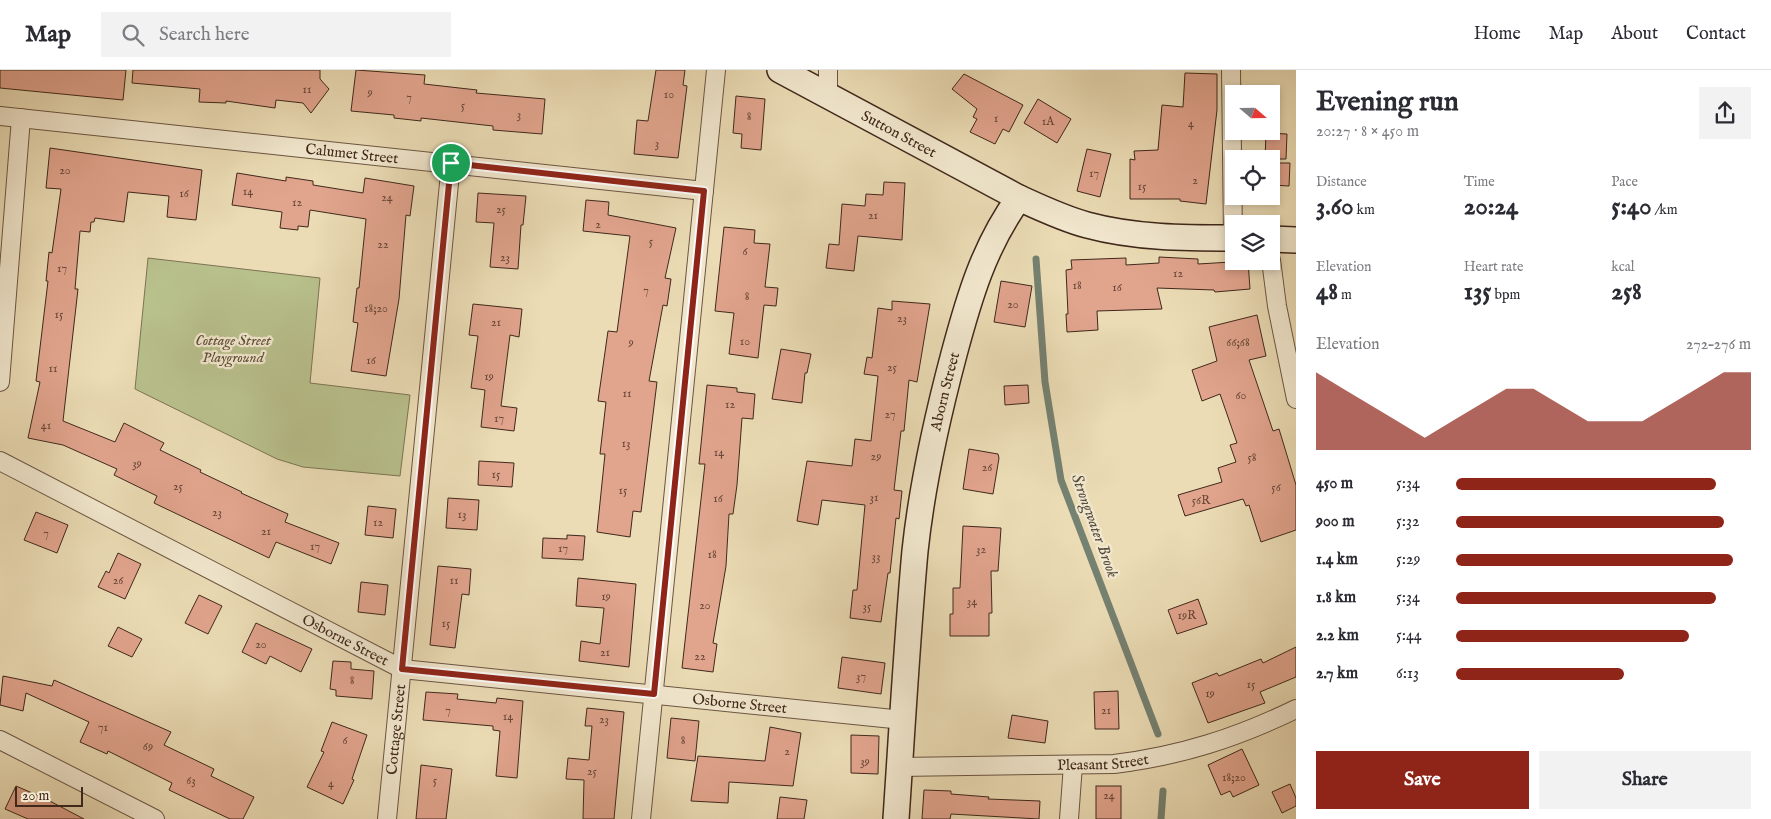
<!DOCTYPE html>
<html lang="en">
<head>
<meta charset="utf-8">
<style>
  :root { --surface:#fff; --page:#f2f2f3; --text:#2b2b33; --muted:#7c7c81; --line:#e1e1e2; --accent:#8f2418 }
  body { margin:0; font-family:"IM FELL English",serif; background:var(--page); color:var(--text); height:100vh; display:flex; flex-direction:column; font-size:19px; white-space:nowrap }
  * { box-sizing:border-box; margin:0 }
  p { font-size:16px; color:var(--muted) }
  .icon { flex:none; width:28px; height:28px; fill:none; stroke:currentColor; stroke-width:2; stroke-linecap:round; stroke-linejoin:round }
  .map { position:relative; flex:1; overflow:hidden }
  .details { display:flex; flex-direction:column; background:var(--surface); width:475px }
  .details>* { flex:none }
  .needle { width:32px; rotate:110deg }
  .controls { position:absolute; left:1225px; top:15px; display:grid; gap:10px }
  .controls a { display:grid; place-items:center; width:55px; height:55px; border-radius:0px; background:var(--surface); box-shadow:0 2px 8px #0003; font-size:25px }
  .scale { position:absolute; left:15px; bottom:12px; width:68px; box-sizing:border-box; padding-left:5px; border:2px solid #40281b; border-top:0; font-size:14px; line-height:18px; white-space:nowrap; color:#40281b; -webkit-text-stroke:4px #f2e8cf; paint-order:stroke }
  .pin { position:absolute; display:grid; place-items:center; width:42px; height:42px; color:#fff; margin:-21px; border:2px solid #fff; border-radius:50%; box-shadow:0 1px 5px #0007 }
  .round { display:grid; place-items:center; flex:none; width:52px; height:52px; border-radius:0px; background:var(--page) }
  .headline { display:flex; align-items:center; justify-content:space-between; height:85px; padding:0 20px }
  h1 { font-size:28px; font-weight:800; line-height:38px }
  .figures { display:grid; grid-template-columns:repeat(3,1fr); gap:8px; height:85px; padding:5px 20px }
  .figures div { display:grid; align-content:center }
  .figures b { font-size:25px; font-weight:800 }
  .figures small { font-size:14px; font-weight:400 }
  .figures p { font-size:14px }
  .chart { height:140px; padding:10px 20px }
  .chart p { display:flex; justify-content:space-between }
  .chart svg { width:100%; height:90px; margin-top:5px; fill:var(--accent); opacity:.7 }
  .cta { display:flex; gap:10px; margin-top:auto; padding:10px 20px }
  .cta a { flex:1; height:58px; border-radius:0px; background:var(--accent); color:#fff; font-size:20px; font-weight:800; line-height:58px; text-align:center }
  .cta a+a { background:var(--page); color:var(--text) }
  ul { padding:0 20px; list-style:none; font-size:16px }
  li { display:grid; grid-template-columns:80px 60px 1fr; align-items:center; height:38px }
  li i { height:12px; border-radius:6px; background:var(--accent) }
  header { display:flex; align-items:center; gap:30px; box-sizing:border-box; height:70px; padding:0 25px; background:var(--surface); border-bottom:1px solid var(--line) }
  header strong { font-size:24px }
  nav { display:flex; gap:28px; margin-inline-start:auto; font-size:18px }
  .search { width:350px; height:45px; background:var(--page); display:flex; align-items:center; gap:12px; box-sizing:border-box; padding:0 18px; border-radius:0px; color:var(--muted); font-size:19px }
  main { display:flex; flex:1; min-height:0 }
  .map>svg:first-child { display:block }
  .green { fill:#b8c08c; stroke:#7c7454 }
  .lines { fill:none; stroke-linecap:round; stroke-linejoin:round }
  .stream { stroke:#758171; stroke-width:7 }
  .building { fill:#e1a48d; stroke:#40281b }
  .street-casing { stroke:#6b5542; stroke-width:20 }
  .secondary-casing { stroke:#40281b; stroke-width:28 }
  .street { stroke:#f2e8cf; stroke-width:18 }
  .secondary { stroke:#f2e8cf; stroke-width:25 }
  .route-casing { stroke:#fff; stroke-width:10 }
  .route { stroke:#8f2418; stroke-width:6 }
  .labels { text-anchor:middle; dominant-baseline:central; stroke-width:4.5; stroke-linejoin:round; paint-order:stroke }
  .number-label { font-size:12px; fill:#684738 }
  .street-label { font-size:15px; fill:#40281b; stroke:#f2e8cf }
  .park-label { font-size:15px; font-style:italic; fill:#5e4e37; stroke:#f2e8cf }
  .water-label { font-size:16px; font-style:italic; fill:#564d3f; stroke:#f2e8cf }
</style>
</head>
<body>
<header>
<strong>Map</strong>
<div class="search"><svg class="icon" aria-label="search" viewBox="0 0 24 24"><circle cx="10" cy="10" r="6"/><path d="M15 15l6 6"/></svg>Search here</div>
<nav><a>Home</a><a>Map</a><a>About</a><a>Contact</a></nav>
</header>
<main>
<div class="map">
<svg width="1296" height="749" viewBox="0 0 1296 749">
  <rect width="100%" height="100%" fill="#ebdcb5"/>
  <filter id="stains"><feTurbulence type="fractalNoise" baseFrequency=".004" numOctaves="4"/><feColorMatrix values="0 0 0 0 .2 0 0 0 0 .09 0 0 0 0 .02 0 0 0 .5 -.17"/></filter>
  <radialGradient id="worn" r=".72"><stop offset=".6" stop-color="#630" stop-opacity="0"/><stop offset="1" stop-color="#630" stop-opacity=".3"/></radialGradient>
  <polygon class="green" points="148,188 320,208 310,313 410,325 400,406 303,397 277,389 135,319"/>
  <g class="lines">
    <g class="stream">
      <polyline points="1036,189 1045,312 1061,410 1158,664"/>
      <polyline points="1161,749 1163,721"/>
    </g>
  </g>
  <g class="building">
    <polygon points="0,0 126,0 123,30 0,18"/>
    <polygon points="133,0 320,0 320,9 329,19 311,43 303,33 276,30 275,38 226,31 226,33 199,32 200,19 132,13"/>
    <polygon points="356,0 425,5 424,14 477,20 476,23 545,29 542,64 493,60 493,56 421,48 421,51 394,48 394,45 351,41"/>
    <polygon points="656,0 685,0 683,15 687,16 678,88 634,84 637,50 648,51"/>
    <polygon points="1185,3 1217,4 1217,40 1206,134 1180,131 1180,129 1130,129 1130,89 1135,90 1134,81 1158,80 1162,35 1183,37"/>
    <polygon points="964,4 1023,35 1009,62 1003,59 995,74 970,62 977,49 973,47 977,39 952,19"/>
    <polygon points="736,26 765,29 761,80 741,78 742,64 733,63"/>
    <polygon points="1038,29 1071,49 1057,73 1024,53"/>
    <polygon points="1266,63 1287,64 1286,89 1265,89"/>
    <polygon points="50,78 202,100 196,150 167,147 169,126 128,122 124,152 95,148 94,152 91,152 90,162 80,161 75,219 78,219 63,351 115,372 124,353 164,373 160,380 201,400 200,402 242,422 241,423 288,444 285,452 339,473 331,494 276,472 269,488 154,433 157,426 114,405 117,399 63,375 28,368 40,312 36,311 48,211 46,211 49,182 52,183 61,119 46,118"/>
    <polygon points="1087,79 1111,84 1100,127 1077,121"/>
    <polygon points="1271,93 1290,93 1289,116 1271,115"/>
    <polygon points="237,103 286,111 286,107 313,111 313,115 363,123 365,108 414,116 410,146 406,145 399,229 386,306 351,301 358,253 353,252 357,218 359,218 366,149 310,140 308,157 298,156 298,160 280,158 282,142 232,135"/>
    <polygon points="884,112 905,113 902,170 858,166 854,201 826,198 829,174 839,175 842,134 865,136 866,124 883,125"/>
    <polygon points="478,123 526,126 523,155 521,155 518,199 490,197 494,153 476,152"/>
    <polygon points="586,130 609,132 608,145 676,158 665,208 671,209 667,236 663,235 649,311 657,312 641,442 633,441 630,467 597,462 605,384 600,384 606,332 598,331 608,261 617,262 630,166 583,161"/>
    <polygon points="724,157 755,160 754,173 770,174 765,217 778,218 776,236 764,235 758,288 729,284 734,243 715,241"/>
    <polygon points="1159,187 1198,189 1198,194 1248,191 1250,219 1215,222 1214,220 1157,218 1162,239 1097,241 1098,260 1067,262 1066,244 1068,244 1066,200 1072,199 1071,190 1126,188 1126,195 1159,193"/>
    <polygon points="1001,211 1032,216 1025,257 994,252"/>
    <polygon points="892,231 930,234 917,312 909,310 904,361 901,361 894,420 902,421 899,449 896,448 890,503 888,503 881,552 850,548 853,520 857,520 865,435 822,430 818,455 797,451 807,391 852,396 855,369 871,371 878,306 864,304 867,287 872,288 878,238 892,240"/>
    <polygon points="473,234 522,239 519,267 510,265 501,336 517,338 514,361 481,357 485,320 471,318 478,266 469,265"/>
    <polygon points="1257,245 1266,286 1249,290 1273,361 1279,359 1296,415 1296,460 1261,472 1249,435 1246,436 1243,429 1185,446 1178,425 1222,412 1218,398 1236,392 1230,375 1237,373 1220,324 1202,331 1192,300 1217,291 1209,257"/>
    <polygon points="781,279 811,284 807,303 805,303 802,333 772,329"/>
    <polygon points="707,315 737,318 737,322 755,324 753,349 742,348 737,415 733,444 729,444 726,496 713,573 717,574 713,602 682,598 705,394 699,394"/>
    <polygon points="1028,315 1029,333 1005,335 1004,316"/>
    <polygon points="969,379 998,384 999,388 993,424 963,419"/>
    <polygon points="479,391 514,393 512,417 478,415"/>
    <polygon points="448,428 479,430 477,460 446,458"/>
    <polygon points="368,436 396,439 393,468 365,465"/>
    <polygon points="36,442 68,455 57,483 24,470"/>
    <polygon points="963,456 1001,458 998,501 991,501 992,543 989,543 989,566 950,566 950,544 953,544 953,518 960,518"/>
    <polygon points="567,465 585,466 583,490 542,488 543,468 567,469"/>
    <polygon points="118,483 141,494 125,529 98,517 106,501 109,503"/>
    <polygon points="438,496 471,499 469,525 462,524 455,578 430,575"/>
    <polygon points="578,508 636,514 629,597 579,591 581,571 600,574 604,538 576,536"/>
    <polygon points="361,512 388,515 385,545 358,542"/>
    <polygon points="199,525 222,536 208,564 185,553"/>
    <polygon points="1198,529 1207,554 1177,564 1168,540"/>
    <polygon points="256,553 312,579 301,602 270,586 266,594 242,582"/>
    <polygon points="118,557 142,569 132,587 108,576"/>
    <polygon points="1296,577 1296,607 1260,622 1265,633 1208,653 1192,613 1217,603 1219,606 1261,589 1263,593"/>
    <polygon points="842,587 885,593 881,624 838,618"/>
    <polygon points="333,591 351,592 351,599 374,601 372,629 336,626 336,620 330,619"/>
    <polygon points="3,606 52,616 54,610 171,662 164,675 214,699 211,706 254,727 243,749 230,749 169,720 172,713 108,681 107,684 80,672 89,652 26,623 23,641 0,635"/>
    <polygon points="1118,621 1119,659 1095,659 1094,622"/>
    <polygon points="426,622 458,624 457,629 496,633 497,628 523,631 517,708 496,706 500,661 493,660 493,656 423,650"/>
    <polygon points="587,638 624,642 614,749 583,749 584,710 566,709 568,688 589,690 592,656 585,656"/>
    <polygon points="1012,645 1048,651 1045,673 1008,668"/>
    <polygon points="671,648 699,651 695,691 667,688"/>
    <polygon points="332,652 367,665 352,709 354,710 343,734 307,717 324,682 321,681"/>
    <polygon points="770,657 801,663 793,716 729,712 728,733 691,731 698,686 765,691"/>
    <polygon points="851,665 879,666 878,704 851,703"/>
    <polygon points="1242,679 1259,715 1233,727 1230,721 1221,725 1208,695"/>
    <polygon points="421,695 452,699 446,749 416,749"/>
    <polygon points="1290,714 1296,728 1296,736 1282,743 1272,722"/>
    <polygon points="16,716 46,729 84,749 28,749 5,739"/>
    <rect x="1096" y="716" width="25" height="33"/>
    <polygon points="924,720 951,721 951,724 989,727 988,729 1040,731 1039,749 951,744 950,749 922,749"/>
    <polygon points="780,727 807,730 804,749 777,749"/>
  </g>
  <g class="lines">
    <defs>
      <g id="street">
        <polyline points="828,0 828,25"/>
        <polyline points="1231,0 1233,168"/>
        <path id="s1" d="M0,46L704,121"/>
        <polyline points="1271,190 1277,236 1296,329"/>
        <polyline points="0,312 21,48"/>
        <path id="s2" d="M0,391L402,599L903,650"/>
        <polyline points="0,670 155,749"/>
        <path id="s3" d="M899,697L1114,694C1180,686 1236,668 1296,639"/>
        <path id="s4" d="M387,749L451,93"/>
        <polyline points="641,749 716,0"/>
        <polyline points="1069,749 1073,695"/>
      </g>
      <g id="secondary">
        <path id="s5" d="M780,0L1019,128"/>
        <polyline points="1271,169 1296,170"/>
        <path id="s6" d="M896,749C902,660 907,570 915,481C922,415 937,348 954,284C969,228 984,176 1019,128C1041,138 1064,149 1087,155C1135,168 1185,168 1234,168"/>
      </g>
    </defs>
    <use href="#street" class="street-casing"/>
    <use href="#secondary" class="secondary-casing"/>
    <use href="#street" class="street"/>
    <use href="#secondary" class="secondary"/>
  </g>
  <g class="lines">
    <defs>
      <polygon id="route" points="451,93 704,121 654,624 402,599"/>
    </defs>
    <use href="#route" class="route-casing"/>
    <use href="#route" class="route"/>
  </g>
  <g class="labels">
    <g class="number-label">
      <text x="307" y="19">11</text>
      <text x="370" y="22">9</text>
      <text x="669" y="24">10</text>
      <text x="409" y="27">7</text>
      <text x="463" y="35">5</text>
      <text x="519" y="44">3</text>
      <text x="749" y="46">8</text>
      <text x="996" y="48">1</text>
      <text x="1048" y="51">1A</text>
      <text x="1191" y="53">4</text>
      <text x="657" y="73">3</text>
      <text x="65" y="100">20</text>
      <text x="1094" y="103">17</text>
      <text x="1195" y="110">2</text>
      <text x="1142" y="116">15</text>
      <text x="248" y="121">14</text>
      <text x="184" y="123">16</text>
      <text x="387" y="127">24</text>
      <text x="297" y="132">12</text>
      <text x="501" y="139">25</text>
      <text x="873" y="145">21</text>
      <text x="598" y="154">2</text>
      <text x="651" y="171">5</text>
      <text x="383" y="174">22</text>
      <text x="745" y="181">6</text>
      <text x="505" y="187">23</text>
      <text x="62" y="198">17</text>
      <text x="1178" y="203">12</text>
      <text x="1077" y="215">18</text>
      <text x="1117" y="217">16</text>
      <text x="646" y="220">7</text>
      <text x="747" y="226">8</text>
      <text x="1013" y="234">20</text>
      <text x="376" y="238">18;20</text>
      <text x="59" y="244">15</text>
      <text x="902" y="248">23</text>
      <text x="496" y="252">21</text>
      <text x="745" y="271">10</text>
      <text x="631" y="272">9</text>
      <text x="1238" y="272">66;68</text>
      <text x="371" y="290">16</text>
      <text x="892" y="297">25</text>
      <text x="53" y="298">11</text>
      <text x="489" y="306">19</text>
      <text x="627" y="323">11</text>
      <text x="1241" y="325">60</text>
      <text x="730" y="334">12</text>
      <text x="890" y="344">27</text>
      <text x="499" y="348">17</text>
      <text x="46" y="355">41</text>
      <text x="626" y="373">13</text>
      <text x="719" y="382">14</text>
      <text x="876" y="386">29</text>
      <text x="1252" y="387">58</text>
      <text x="137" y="393">39</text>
      <text x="987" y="397">26</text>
      <text x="496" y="404">15</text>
      <text x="178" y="416">25</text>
      <text x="1276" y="417">56</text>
      <text x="623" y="420">15</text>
      <text x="874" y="427">31</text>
      <text x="718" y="428">16</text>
      <text x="1201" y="430">56R</text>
      <text x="217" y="442">23</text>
      <text x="462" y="444">13</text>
      <text x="378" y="452">12</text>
      <text x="266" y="461">21</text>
      <text x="46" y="463">7</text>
      <text x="315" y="476">17</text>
      <text x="563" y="478">17</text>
      <text x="981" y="479">32</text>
      <text x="712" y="484">18</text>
      <text x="876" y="486">33</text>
      <text x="118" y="510">26</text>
      <text x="454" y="510">11</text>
      <text x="606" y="526">19</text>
      <text x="972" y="531">34</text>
      <text x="705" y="535">20</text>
      <text x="867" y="536">35</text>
      <text x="1187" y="545">19R</text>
      <text x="446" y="553">15</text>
      <text x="261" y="574">20</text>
      <text x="605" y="582">21</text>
      <text x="700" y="586">22</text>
      <text x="861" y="606">37</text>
      <text x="352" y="610">8</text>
      <text x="1251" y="614">15</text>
      <text x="1210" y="623">19</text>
      <text x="448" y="640">7</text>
      <text x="1106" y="640">21</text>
      <text x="508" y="646">14</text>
      <text x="604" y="649">23</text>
      <text x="103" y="657">71</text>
      <text x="345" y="670">6</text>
      <text x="683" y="670">8</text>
      <text x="148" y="676">69</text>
      <text x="787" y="681">2</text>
      <text x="865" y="691">39</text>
      <text x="592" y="701">25</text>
      <text x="1234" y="707">18;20</text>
      <text x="191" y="710">63</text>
      <text x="435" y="710">5</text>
      <text x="331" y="713">4</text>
      <text x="1109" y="725">24</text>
    </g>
    <g class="street-label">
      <text stroke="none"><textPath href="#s5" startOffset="135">Sutton Street</textPath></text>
      <text stroke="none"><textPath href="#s1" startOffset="354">Calumet Street</textPath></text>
      <text stroke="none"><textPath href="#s6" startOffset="431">Aborn Street</textPath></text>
      <text stroke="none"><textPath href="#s2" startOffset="389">Osborne Street</textPath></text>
      <text stroke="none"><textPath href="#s2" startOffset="792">Osborne Street</textPath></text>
      <text stroke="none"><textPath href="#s4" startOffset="90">Cottage Street</textPath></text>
      <text stroke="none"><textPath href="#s3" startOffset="204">Pleasant Street</textPath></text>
    </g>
    <g class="park-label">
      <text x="233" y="270">Cottage Street<tspan x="233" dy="17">Playground</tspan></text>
    </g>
    <g class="water-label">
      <text transform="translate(1094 456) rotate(70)">Strongwater Brook</text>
    </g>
  </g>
  <rect width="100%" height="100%" filter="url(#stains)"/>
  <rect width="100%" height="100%" fill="url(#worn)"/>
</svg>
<div class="controls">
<a><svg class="needle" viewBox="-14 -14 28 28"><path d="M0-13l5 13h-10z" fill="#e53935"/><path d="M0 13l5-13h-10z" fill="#7c7c81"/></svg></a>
<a><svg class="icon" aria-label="locate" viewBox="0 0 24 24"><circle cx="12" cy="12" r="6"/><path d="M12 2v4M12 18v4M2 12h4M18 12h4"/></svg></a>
<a><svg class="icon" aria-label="layers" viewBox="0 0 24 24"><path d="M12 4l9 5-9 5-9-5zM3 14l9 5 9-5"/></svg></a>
</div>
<div class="scale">20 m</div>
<div class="pin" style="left:451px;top:93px;background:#1e9e55"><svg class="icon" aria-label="arrive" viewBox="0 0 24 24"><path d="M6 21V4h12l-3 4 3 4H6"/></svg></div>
</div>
<section class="details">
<div class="headline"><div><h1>Evening run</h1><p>20:27 · 8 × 450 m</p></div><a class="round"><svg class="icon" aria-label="share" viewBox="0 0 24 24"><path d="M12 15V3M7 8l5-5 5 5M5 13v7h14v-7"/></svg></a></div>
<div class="figures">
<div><p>Distance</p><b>3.60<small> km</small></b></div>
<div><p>Time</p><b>20:24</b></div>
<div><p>Pace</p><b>5:40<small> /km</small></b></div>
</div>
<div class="figures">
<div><p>Elevation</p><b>48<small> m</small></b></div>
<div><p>Heart rate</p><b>135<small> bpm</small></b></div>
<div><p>kcal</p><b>258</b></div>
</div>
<div class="chart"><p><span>Elevation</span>272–276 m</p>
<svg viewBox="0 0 160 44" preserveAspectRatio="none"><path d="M0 44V6L10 14L20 22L30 30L40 38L50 30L60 22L70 14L80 14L90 22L100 30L110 30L120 30L130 22L140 14L150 6L160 6V44z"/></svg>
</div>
<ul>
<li><b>450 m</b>5:34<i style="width:88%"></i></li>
<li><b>900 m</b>5:32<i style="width:91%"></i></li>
<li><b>1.4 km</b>5:29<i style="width:94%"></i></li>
<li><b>1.8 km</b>5:34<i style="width:88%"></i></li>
<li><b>2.2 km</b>5:44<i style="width:79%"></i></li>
<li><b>2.7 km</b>6:13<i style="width:57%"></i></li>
</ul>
<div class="cta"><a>Save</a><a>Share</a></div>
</section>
</main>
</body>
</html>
